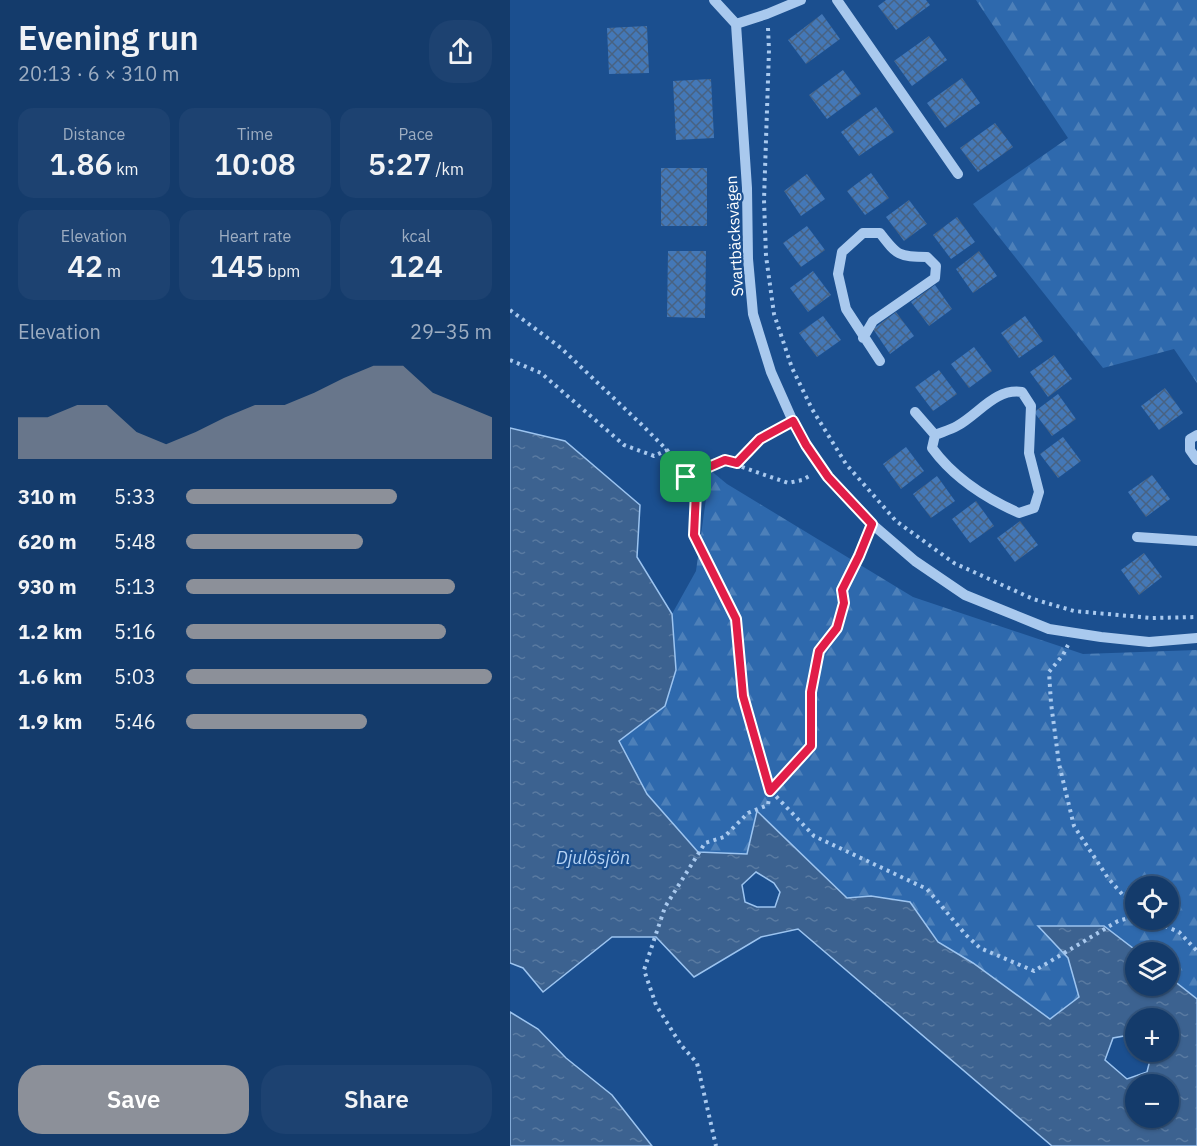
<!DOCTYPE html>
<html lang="en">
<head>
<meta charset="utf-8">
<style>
  :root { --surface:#143b6b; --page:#1d4271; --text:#f1f3f6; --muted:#9dadc1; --line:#33557e; --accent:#8c9099 }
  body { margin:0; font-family:"IBM Plex Sans",sans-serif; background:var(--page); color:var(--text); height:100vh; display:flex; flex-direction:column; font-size:22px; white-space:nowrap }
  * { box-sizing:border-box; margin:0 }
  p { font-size:20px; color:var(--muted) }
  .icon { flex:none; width:33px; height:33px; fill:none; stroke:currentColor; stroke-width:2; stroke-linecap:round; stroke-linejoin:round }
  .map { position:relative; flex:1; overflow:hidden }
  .panel { display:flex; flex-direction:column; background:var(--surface); width:510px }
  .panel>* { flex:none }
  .buttons { position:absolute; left:615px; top:876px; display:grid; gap:12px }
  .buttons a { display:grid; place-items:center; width:54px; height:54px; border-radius:50%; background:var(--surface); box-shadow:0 2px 4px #0004,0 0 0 2px var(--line); font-size:30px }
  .pin { position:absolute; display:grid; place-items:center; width:51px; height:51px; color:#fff; margin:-26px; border-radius:12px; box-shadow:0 3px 9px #0006 }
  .round { display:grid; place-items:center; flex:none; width:63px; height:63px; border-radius:24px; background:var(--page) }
  .overview { display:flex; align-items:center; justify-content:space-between; height:102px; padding:0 18px }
  h1 { font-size:33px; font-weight:600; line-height:45px }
  .figures { display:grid; grid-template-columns:repeat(3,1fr); gap:9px; height:102px; padding:6px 18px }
  .figures div { display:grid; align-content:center; border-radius:15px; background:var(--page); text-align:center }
  .figures b { font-size:30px; font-weight:600 }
  .figures small { font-size:16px; font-weight:400 }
  .figures p { font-size:16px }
  .chart { height:168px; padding:12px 18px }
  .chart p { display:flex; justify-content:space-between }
  .chart svg { width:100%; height:108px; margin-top:6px; fill:var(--accent); opacity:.7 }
  .primary-button { display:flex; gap:12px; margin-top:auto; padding:12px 18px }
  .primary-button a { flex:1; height:69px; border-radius:24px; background:var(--accent); color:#fff; font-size:24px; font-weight:600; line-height:69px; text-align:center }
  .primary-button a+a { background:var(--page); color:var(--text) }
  ul { padding:0 18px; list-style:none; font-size:20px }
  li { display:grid; grid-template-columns:96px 72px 1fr; align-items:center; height:45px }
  li i { height:15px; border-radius:8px; background:var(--accent) }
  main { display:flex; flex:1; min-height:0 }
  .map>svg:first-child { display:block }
  .forest { fill:url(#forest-firs); fill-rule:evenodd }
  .water { fill:url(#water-ripples); stroke:#9cc4f0; stroke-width:1.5; fill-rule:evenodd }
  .building { fill:url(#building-cross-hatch) }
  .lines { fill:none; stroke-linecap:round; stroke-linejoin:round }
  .path { stroke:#a9c9ee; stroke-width:4; stroke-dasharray:3 4.5; stroke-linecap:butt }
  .minor { stroke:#a9c9ee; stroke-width:10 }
  .route-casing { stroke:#fff; stroke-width:12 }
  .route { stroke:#e11d48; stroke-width:8 }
  .labels { text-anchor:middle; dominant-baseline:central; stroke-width:4.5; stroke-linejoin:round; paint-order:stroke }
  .street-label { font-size:16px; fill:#fff; stroke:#1b4f8f }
  .water-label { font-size:18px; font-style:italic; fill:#b5d3f5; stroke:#1b4f8f }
</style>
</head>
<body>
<main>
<section class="panel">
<div class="overview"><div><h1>Evening run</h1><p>20:13 · 6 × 310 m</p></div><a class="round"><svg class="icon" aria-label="share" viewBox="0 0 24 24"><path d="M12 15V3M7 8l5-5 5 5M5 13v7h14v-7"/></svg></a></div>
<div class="figures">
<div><p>Distance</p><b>1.86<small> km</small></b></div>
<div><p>Time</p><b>10:08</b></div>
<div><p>Pace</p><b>5:27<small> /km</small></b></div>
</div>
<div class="figures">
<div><p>Elevation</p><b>42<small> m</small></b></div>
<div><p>Heart rate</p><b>145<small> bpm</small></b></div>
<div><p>kcal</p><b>124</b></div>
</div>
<div class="chart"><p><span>Elevation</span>29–35 m</p>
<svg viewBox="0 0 160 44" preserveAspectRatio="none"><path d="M0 44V27L10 27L20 22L30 22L40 33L50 38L60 33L70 27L80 22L90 22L100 17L110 11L120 6L130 6L140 17L150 22L160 27V44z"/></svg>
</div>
<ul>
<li><b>310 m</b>5:33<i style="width:69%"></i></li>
<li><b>620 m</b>5:48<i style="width:58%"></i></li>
<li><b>930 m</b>5:13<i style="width:88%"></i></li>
<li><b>1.2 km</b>5:16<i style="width:85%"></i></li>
<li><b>1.6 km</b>5:03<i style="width:100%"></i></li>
<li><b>1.9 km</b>5:46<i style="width:59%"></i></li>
</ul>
<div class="primary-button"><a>Save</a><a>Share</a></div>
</section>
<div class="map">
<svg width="687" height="1146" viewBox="0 0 687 1146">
  <defs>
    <pattern id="forest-firs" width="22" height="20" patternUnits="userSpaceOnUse" patternTransform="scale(1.5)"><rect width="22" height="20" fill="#2e69ad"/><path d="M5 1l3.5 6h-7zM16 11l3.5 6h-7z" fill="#4d80b9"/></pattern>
    <pattern id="water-ripples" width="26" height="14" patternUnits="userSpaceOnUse" patternTransform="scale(1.5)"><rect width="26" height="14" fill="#3c6290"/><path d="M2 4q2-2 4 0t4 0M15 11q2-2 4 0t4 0" fill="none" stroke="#597aa1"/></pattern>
    <pattern id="building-cross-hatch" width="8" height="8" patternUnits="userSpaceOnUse" patternTransform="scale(1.5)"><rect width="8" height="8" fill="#4478b7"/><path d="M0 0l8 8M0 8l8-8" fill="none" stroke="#486282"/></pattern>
  </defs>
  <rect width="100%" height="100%" fill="#1b4f8f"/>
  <g class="forest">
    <polygon points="466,0 687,0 687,383 664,349 593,368 463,204 558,138"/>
    <path d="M200,470L217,484L403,597L573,654L687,650V999L659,977L658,952H628L594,926H529L558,958L569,997L540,1019L463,963L428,942L400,902L361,896L337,898L248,811L237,854L188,852L137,794L109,741L155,705L166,670L162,614L186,571ZM626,886H658V920H626Z"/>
  </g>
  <g class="water">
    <path d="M0,428L55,441L130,505L127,557L162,614L166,670L155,706L109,741L137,794L188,852L237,854L247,811L337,898L361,896L400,902L428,942L463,963L540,1019L569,997L558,958L528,926H594L628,952H626V986H658L659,977L687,999V1146H542L288,929L251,937L184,977L146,937H102L33,992L13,968L0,963ZM246,872L264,883L270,892L265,907H247L235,902L232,885ZM626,1018H658V1052H642L637,1072L617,1079L595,1060L603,1038L625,1034ZM626,1084H658V1118H626Z"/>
    <polygon points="0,1012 28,1029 56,1058 102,1095 142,1146 0,1146"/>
  </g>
  <g class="building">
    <polygon points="376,0 416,0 420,5 386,30 368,6"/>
    <polygon points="312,14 330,39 296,64 278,40"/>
    <polygon points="137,26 139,73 99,74 97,28"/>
    <polygon points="419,36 437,60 402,86 384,61"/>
    <polygon points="333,70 351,94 317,119 299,95"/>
    <polygon points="452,78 470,103 435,128 417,103"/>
    <polygon points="201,79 204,138 166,140 163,81"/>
    <polygon points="366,107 384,132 349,156 331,132"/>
    <polygon points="485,123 503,147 468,172 450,148"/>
    <rect x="151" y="168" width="46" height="58"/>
    <polygon points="361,173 379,198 355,215 337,191"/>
    <polygon points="297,174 315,199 291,216 274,191"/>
    <polygon points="399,200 417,224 394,241 376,217"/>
    <polygon points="447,217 465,242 441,259 423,235"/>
    <polygon points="297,226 315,250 291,267 273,243"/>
    <polygon points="158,251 196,251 195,318 157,317"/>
    <polygon points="469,251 487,276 463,293 446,269"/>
    <polygon points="303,271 321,295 298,312 280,288"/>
    <polygon points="425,285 442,309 419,326 401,302"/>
    <polygon points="386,312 404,336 380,354 363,329"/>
    <polygon points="313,316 331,340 307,357 289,333"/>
    <polygon points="515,316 533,341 509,358 491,333"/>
    <polygon points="464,347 482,371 459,388 441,364"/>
    <polygon points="544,355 562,379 538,397 520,372"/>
    <polygon points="429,370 447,394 423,411 405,387"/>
    <polygon points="655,388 673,413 649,430 631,406"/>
    <polygon points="548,394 566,419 542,436 524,412"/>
    <polygon points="553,437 571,461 548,478 530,454"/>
    <polygon points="396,447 414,471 391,489 373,464"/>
    <polygon points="642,475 660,499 636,517 618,492"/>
    <polygon points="427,476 445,501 421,518 403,494"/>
    <polygon points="466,501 484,526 460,543 442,519"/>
    <polygon points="510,521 528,545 505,562 487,538"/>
    <polygon points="634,553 652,577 629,595 611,570"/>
  </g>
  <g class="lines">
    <g class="path">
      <polyline points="258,28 259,50 254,200 256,256 264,314 282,368 302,409 336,464 386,521 444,563 523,599 564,611 642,618 687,617"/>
      <polyline points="0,310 51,348 132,425 157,450 186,492 184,535 226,619 233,696 260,791 258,805 238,813 214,837 195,843 155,907 134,970 146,1005 171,1045 187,1063 206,1146"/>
      <polyline points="0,360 31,373 114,445 144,456 157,450"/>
      <polyline points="227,463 250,439 272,427"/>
      <polyline points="176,477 215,461 278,483 292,480 301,475"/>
      <polyline points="558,645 553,655 539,672 541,703 549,764 564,826 598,878 626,910"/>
      <polyline points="261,790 301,745 301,691 309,652 327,628 334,603 332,590 357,536"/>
      <polyline points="261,791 304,836 417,889 456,935 470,948 524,971 608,921 626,916"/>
      <polyline points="641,920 669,932 687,951"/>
    </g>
    <g class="minor">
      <polyline points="204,0 226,24 237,188 238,259 243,314 261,372 281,417 296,445 318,477 362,524 405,561 455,595 539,629 591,637 639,642 687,638"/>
      <polyline points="327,0 448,174"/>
      <polyline points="226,24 257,14 291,0"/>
      <path d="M353,338L363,321L425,278L426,266L417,257C388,257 387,255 370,233H353L332,252L328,274L336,309L370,361"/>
      <path d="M405,412L425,435C432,432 440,430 447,426C469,414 485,388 512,392L521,406L519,453L529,492L524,508L509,513C475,498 444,478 422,448L425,435"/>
      <polyline points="687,435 680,439 680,450 687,460"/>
      <polyline points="627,537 687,541"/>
    </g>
  </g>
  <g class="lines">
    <defs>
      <polygon id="route" points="283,421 296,445 318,477 362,524 349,556 332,590 334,603 327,628 309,651 301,692 301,746 260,791 233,696 226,619 184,535 186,492 176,477 215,460 227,463 250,439"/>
    </defs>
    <use href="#route" class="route-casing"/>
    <use href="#route" class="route"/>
  </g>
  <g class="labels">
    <g class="street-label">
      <text transform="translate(224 236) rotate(-93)">Svartbäcksvägen</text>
    </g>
    <g class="water-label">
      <text x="83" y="857">Djulösjön</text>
    </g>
  </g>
</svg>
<div class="buttons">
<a><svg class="icon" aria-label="locate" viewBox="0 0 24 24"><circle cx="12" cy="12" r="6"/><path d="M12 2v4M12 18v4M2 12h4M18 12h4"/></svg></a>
<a><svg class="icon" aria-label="layers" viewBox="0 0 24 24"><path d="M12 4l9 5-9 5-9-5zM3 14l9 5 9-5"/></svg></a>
<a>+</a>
<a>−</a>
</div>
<div class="pin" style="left:176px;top:477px;background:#1e9e55"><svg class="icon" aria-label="arrive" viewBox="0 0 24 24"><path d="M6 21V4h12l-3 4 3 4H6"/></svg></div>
</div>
</main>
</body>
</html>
